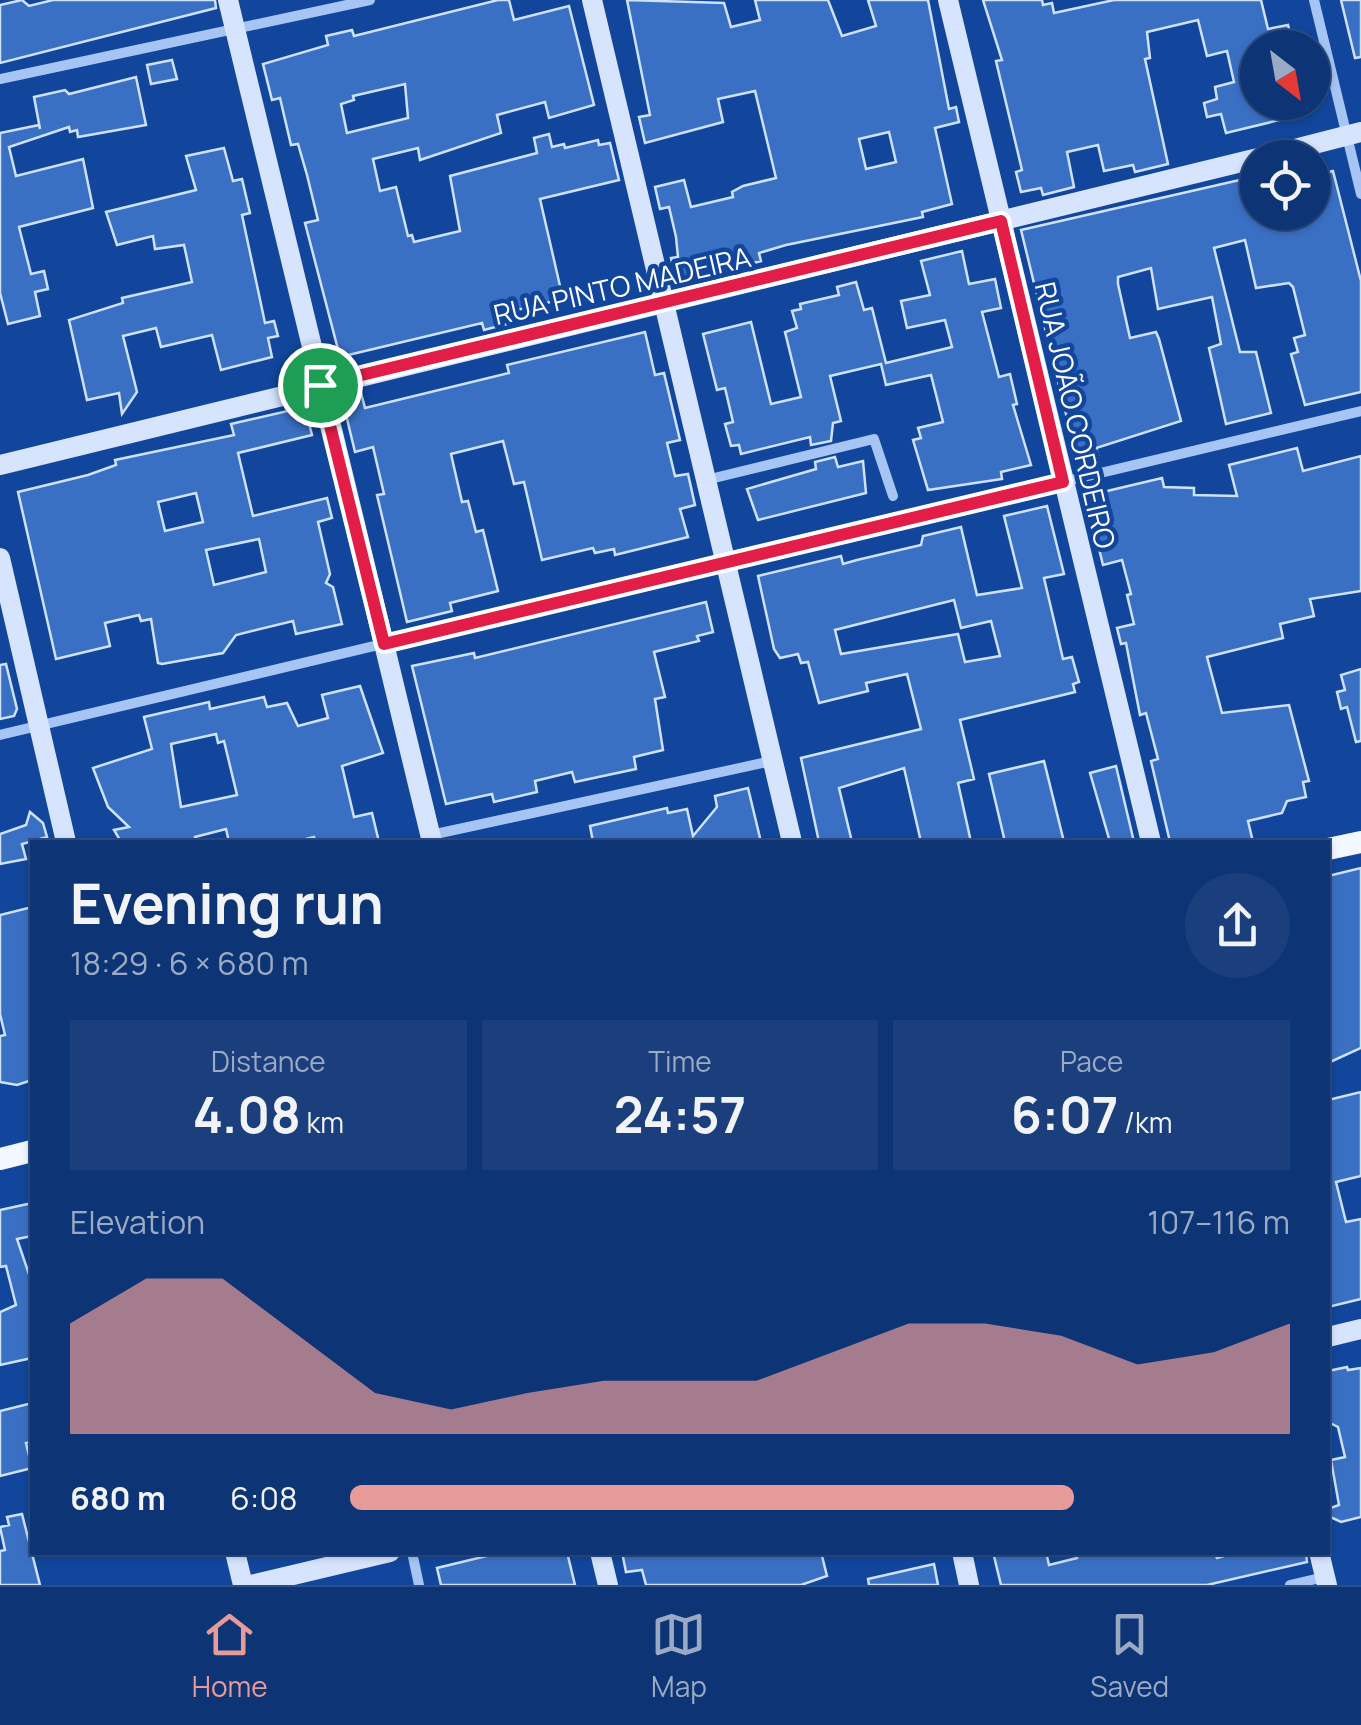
<!DOCTYPE html>
<html lang="en">
<head>
<meta charset="utf-8">
<style>
  :root { --surface:#0d3475; --page:#1b3f7d; --text:#f1f3f6; --muted:#9aaac5; --line:#2d4f87; --accent:#e69b98 }
  body { margin:0; font-family:Manrope,sans-serif; background:var(--page); color:var(--text); height:100vh; display:flex; flex-direction:column; font-size:38px; white-space:nowrap }
  * { box-sizing:border-box; margin:0 }
  p { font-size:32px; color:var(--muted) }
  .icon { flex:none; width:55px; height:55px; fill:none; stroke:currentColor; stroke-width:2; stroke-linecap:round; stroke-linejoin:round }
  .map { position:relative; flex:1; overflow:hidden }
  .panel { position:absolute; left:30px; top:840px; width:1300px; height:715px; display:flex; flex-direction:column; background:var(--surface); border-radius:0px; box-shadow:0 2px 8px #0004,0 0 0 2px var(--line) }
  .panel>* { flex:none }
  .needle { width:65px; rotate:149deg }
  .tools { position:absolute; left:1240px; top:30px; display:grid; gap:20px }
  .tools a { display:grid; place-items:center; width:90px; height:90px; border-radius:50%; background:var(--surface); box-shadow:0 2px 8px #0004,0 0 0 2px var(--line); font-size:50px }
  .pin { position:absolute; display:grid; place-items:center; width:85px; height:85px; color:#fff; margin:-42px; border:5px solid #fff; border-radius:50%; box-shadow:0 2px 10px #0007 }
  .round { display:grid; place-items:center; flex:none; width:105px; height:105px; border-radius:52px; background:var(--page) }
  .headline { display:flex; align-items:center; justify-content:space-between; height:170px; padding:0 40px }
  h1 { font-size:55px; font-weight:700; line-height:75px }
  .metrics { display:grid; grid-template-columns:repeat(3,1fr); gap:15px; height:170px; padding:10px 40px }
  .metrics div { display:grid; align-content:center; border-radius:0px; background:var(--page); text-align:center }
  .metrics b { font-size:50px; font-weight:700 }
  .metrics small { font-size:28px; font-weight:400 }
  .metrics p { font-size:28px }
  .chart { height:280px; padding:20px 40px }
  .chart p { display:flex; justify-content:space-between }
  .chart svg { width:100%; height:180px; margin-top:10px; fill:var(--accent); opacity:.7 }
  ul { padding:0 40px; list-style:none; font-size:32px }
  li { display:grid; grid-template-columns:160px 120px 1fr; align-items:center; height:75px }
  li i { height:25px; border-radius:12px; background:var(--accent) }
  .dock { display:flex; justify-content:space-around; align-items:center; height:140px; border-top:2px solid var(--line); background:var(--surface); font-size:28px; color:var(--muted) }
  .dock a { display:grid; justify-items:center; gap:5px }
  .dock .current { color:var(--accent) }
  .map>svg:first-child { display:block }
  .building { fill:#3a70c4; stroke:#cee1fe; stroke-width:2.5; fill-rule:evenodd }
  .lines { fill:none; stroke-linecap:round; stroke-linejoin:round }
  .street { stroke:#a6c5f5; stroke-width:10 }
  .secondary { stroke:#d6e5fd; stroke-width:20 }
  .primary { stroke:#f3f7ff; stroke-width:22 }
  .route-casing { stroke:#fff; stroke-width:20 }
  .route { stroke:#e11d48; stroke-width:12 }
  .labels { text-anchor:middle; dominant-baseline:central; stroke-width:9; stroke-linejoin:round; paint-order:stroke }
  .street-label { font-size:28px; fill:#fff; stroke:#11469c }
</style>
</head>
<body>
<div class="map">
<svg width="1361" height="1585" viewBox="0 0 1361 1585">
  <rect width="100%" height="100%" fill="#11469c"/>
  <g class="building">
    <polygon points="22,0 29,6 53,0 215,0 216,8 0,63 0,5"/>
    <path d="M498,0H509L514,20L569,6L594,105L549,118L545,102L497,115L501,133L420,160L418,148L373,159L380,191L396,187L408,236L412,235L414,242L460,231L450,176L537,153L534,138L549,134L552,147L564,144L565,148L598,140L599,145L610,143L619,180L540,199L563,299L508,312L511,323L484,330L482,323L340,357L305,223L318,220L307,175L298,144L291,145L280,98L272,100L263,64L328,45L326,36L352,30L354,36ZM405,84L408,118L347,133L341,104L354,100L353,96Z"/>
    <path d="M627,0L724,3L731,27L760,20L755,0H828L842,36L876,26L868,0H928L949,109L956,107L959,122L935,128L952,204L922,212L923,217L786,245L759,253L761,261L677,283L671,258L678,257L676,237L669,207L660,209L655,187L684,180L691,207L733,197L732,192L743,186L776,178L755,91L718,99L723,122L645,143L639,117L650,115ZM889,132L896,162L866,169L859,139Z"/>
    <polygon points="983,0 1042,0 1043,5 1052,3 1054,13 1114,0 1261,0 1268,29 1288,25 1294,48 1258,48 1258,102 1289,102 1292,117 1226,133 1221,114 1207,117 1204,103 1217,99 1215,87 1234,82 1227,51 1207,56 1198,20 1147,32 1150,58 1145,59 1168,164 1135,172 1133,165 1104,171 1098,145 1067,152 1074,187 1043,195 1041,188 1021,192 1016,172 1022,170 996,61 1002,60"/>
    <polygon points="1341,0 1361,0 1361,57 1355,58"/>
    <polygon points="172,60 177,79 151,84 147,65"/>
    <polygon points="136,77 146,125 78,137 77,130 70,132 69,127 9,147 16,176 83,159 93,208 19,227 31,274 44,271 48,289 35,292 40,316 8,324 0,293 0,133 39,125 40,129 34,97 65,90 69,94"/>
    <polygon points="224,148 233,181 242,179 250,213 242,215 265,323 274,321 278,336 268,338 272,357 221,370 212,335 161,347 156,328 123,336 137,392 122,414 119,393 87,400 69,320 123,303 122,298 192,282 184,245 155,249 153,236 117,245 106,212 196,190 186,156"/>
    <polygon points="1333,171 1361,281 1361,392 1305,405 1291,354 1298,352 1294,338 1305,335 1293,287 1289,283 1256,288 1245,240 1214,248 1240,352 1256,352 1271,413 1226,424 1209,348 1221,344 1212,297 1158,309 1151,268 1118,277 1118,284 1130,338 1156,332 1159,339 1181,421 1096,448 1098,455 1083,459 1076,455 1021,230 1244,179 1252,212 1312,212 1312,176"/>
    <polygon points="962,251 969,284 995,279 1001,308 982,312 999,377 1010,374 1017,404 1013,405 1031,465 1001,472 1002,479 928,490 913,440 921,438 918,428 943,422 931,375 886,385 881,364 830,376 841,421 833,423 831,441 811,445 810,437 741,454 739,445 731,446 725,424 733,422 725,388 717,390 703,334 751,322 771,404 801,397 785,332 797,328 792,311 801,309 800,304 839,295 837,287 856,282 864,310 872,308 886,363 952,347 945,320 907,328 901,301 930,295 921,261"/>
    <polygon points="645,332 655,375 664,373 680,440 667,443 675,476 688,474 695,505 680,509 688,537 615,555 614,549 595,553 593,548 542,560 524,482 514,484 503,441 451,454 462,502 468,501 476,532 483,530 498,591 450,603 452,611 407,622 377,495 384,494 373,447 355,452 342,398 361,393 365,408 509,373 507,365"/>
    <path d="M305,407L312,435L238,453L253,516L327,498L332,518L318,522L330,574L326,583L333,587L342,624L296,634L293,621L236,635L223,653L162,664L158,663L151,619L141,621L139,615L105,623L110,646L56,659L18,492L88,475L116,465L115,460L234,435L231,424ZM196,493L203,522L165,531L158,502ZM259,539L266,572L214,585L206,550Z"/>
    <polygon points="1297,448 1303,471 1361,456 1361,591 1310,599 1314,616 1280,624 1283,638 1207,657 1222,713 1289,705 1309,781 1303,782 1306,797 1287,801 1282,813 1248,821 1253,842 1170,842 1151,761 1158,759 1146,713 1140,715 1126,643 1121,644 1117,628 1134,624 1127,595 1131,594 1122,560 1103,565 1086,496 1162,478 1164,487 1194,488 1194,495 1237,496 1229,465"/>
    <polygon points="835,457 838,467 863,461 866,493 758,520 747,489 816,469 815,462"/>
    <path d="M1047,506L1064,574L1044,578L1063,659L1072,657L1079,682L1073,684L1075,692L960,720L974,779L958,783L971,842H921L904,768L839,788L852,842H819L801,758L921,729L907,674L866,683L868,691L819,703L808,662L801,663L798,654L780,658L774,649L758,576L841,556L843,564L857,560L921,545L923,536L961,527L977,595L1022,588L1004,516ZM954,600L961,628L991,621L1000,656L965,662L958,634L841,654L835,630Z"/>
    <polygon points="706,602 713,632 697,636 699,641 654,652 665,697 655,699 663,750 634,757 636,769 575,782 572,772 535,781 537,792 494,802 492,794 446,804 412,666 474,653 475,658"/>
    <polygon points="6,664 17,709 14,716 0,719 0,665"/>
    <polygon points="1361,669 1361,741 1356,742 1347,707 1341,709 1337,692 1345,690 1341,675"/>
    <path d="M360,686L383,753L342,766L354,817L372,813L379,842H315L314,837L293,842H229L226,829L195,837L196,842H121L114,830L129,827L108,807L93,768L152,749L144,717L209,702L210,709L264,697L267,707L287,703L298,726L328,718L322,695ZM216,734L218,743L224,741L237,795L181,807L171,744Z"/>
    <polygon points="1044,761 1064,842 1005,842 989,774"/>
    <polygon points="1116,766 1134,842 1110,842 1090,773"/>
    <polygon points="748,788 761,842 593,842 590,826 667,808 668,813 687,809 693,836 717,807 715,796"/>
    <polygon points="30,812 43,823 47,837 22,844 26,859 0,864 0,834 26,825"/>
    <polygon points="1361,868 1361,1048 1328,1063 1328,876"/>
    <polygon points="32,907 32,1080 17,1085 0,1082 0,1036 5,1035 0,1014 0,915"/>
    <polygon points="1361,1092 1361,1176 1336,1182 1346,1222 1361,1219 1361,1299 1328,1307 1328,1100"/>
    <polygon points="32,1203 32,1236 17,1239 32,1283 32,1358 0,1365 0,1312 16,1305 6,1266 0,1267 0,1210"/>
    <polygon points="1347,1367 1348,1370 1361,1368 1361,1517 1341,1522 1328,1516 1328,1509 1339,1505 1331,1460 1345,1457 1338,1427 1328,1422 1328,1371"/>
    <polygon points="32,1403 32,1442 26,1443 32,1468 0,1476 0,1411"/>
    <polygon points="22,1514 40,1585 0,1585 0,1551 5,1550 0,1527 9,1525 7,1517"/>
    <polygon points="503,1552 567,1552 575,1585 441,1585 437,1568"/>
    <polygon points="622,1552 821,1552 827,1576 801,1585 646,1585 642,1570 626,1572"/>
    <polygon points="993,1552 1046,1552 1049,1565 1077,1558 1076,1552 1214,1552 1217,1558 1238,1552 1306,1552 1307,1562 1207,1585 1001,1585"/>
    <polygon points="934,1564 938,1585 869,1585 868,1579"/>
  </g>
  <g class="lines">
    <g class="street">
      <polyline points="1314,0 1361,194"/>
      <polyline points="0,79 370,0"/>
      <polyline points="706,480 874,439 893,496"/>
      <polyline points="0,735 1361,411"/>
      <polyline points="431,835 772,761"/>
      <polyline points="412,1552 419,1585"/>
      <polyline points="1290,1585 1324,1577"/>
    </g>
    <g class="secondary">
      <polyline points="228,0 432,842"/>
      <polyline points="592,0 792,842"/>
      <polyline points="948,0 1151,842"/>
      <polyline points="1260,158 1361,132"/>
      <polyline points="0,465 1258,158"/>
      <polyline points="0,558 66,842"/>
      <polyline points="1328,1337 1361,1329"/>
      <polyline points="235,1552 243,1585"/>
      <polyline points="600,1552 608,1585"/>
      <polyline points="962,1552 969,1585"/>
      <polyline points="1319,1552 1327,1585"/>
      <polyline points="251,1585 390,1552"/>
    </g>
    <g class="primary">
      <polyline points="1328,849 1361,842"/>
      <polyline points="0,1159 32,1151"/>
    </g>
  </g>
  <g class="lines">
    <defs>
      <polygon id="route" points="1001,221 1063,482 384,644 320,385"/>
    </defs>
    <use href="#route" class="route-casing"/>
    <use href="#route" class="route"/>
  </g>
  <g class="labels">
    <g class="street-label">
      <text transform="translate(622 285) rotate(-13)">RUA PINTO MADEIRA</text>
      <text transform="translate(1076 415) rotate(77)">RUA JOÃO CORDEIRO</text>
    </g>
  </g>
</svg>
<div class="tools">
<a><svg class="needle" viewBox="-14 -14 28 28"><path d="M0-13l5 13h-10z" fill="#e53935"/><path d="M0 13l5-13h-10z" fill="#9aaac5"/></svg></a>
<a><svg class="icon" aria-label="locate" viewBox="0 0 24 24"><circle cx="12" cy="12" r="6"/><path d="M12 2v4M12 18v4M2 12h4M18 12h4"/></svg></a>
</div>
<div class="pin" style="left:320px;top:385px;background:#1e9e55"><svg class="icon" aria-label="arrive" viewBox="0 0 24 24"><path d="M6 21V4h12l-3 4 3 4H6"/></svg></div>
<section class="panel">
<div class="headline"><div><h1>Evening run</h1><p>18:29 · 6 × 680 m</p></div><a class="round"><svg class="icon" aria-label="share" viewBox="0 0 24 24"><path d="M12 15V3M7 8l5-5 5 5M5 13v7h14v-7"/></svg></a></div>
<div class="metrics">
<div><p>Distance</p><b>4.08<small> km</small></b></div>
<div><p>Time</p><b>24:57</b></div>
<div><p>Pace</p><b>6:07<small> /km</small></b></div>
</div>
<div class="chart"><p><span>Elevation</span>107–116 m</p>
<svg viewBox="0 0 160 44" preserveAspectRatio="none"><path d="M0 44V17L10 6L20 6L30 20L40 34L50 38L60 34L70 31L80 31L90 31L100 24L110 17L120 17L130 20L140 27L150 24L160 17V44z"/></svg>
</div>
<ul>
<li><b>680 m</b>6:08<i style="width:77%"></i></li>
</ul>
</section>
</div>
<nav class="dock">
<a class="current"><svg class="icon" aria-label="home" viewBox="0 0 24 24"><path d="M3 11l9-7 9 7M6 9v11h12V9"/></svg>Home</a>
<a><svg class="icon" aria-label="map" viewBox="0 0 24 24"><path d="M3 6l6-2 6 2 6-2v14l-6 2-6-2-6 2zM9 4v14M15 6v14"/></svg>Map</a>
<a><svg class="icon" aria-label="saved" viewBox="0 0 24 24"><path d="M7 4h10v16l-5-4-5 4z"/></svg>Saved</a>
</nav>
</body>
</html>
